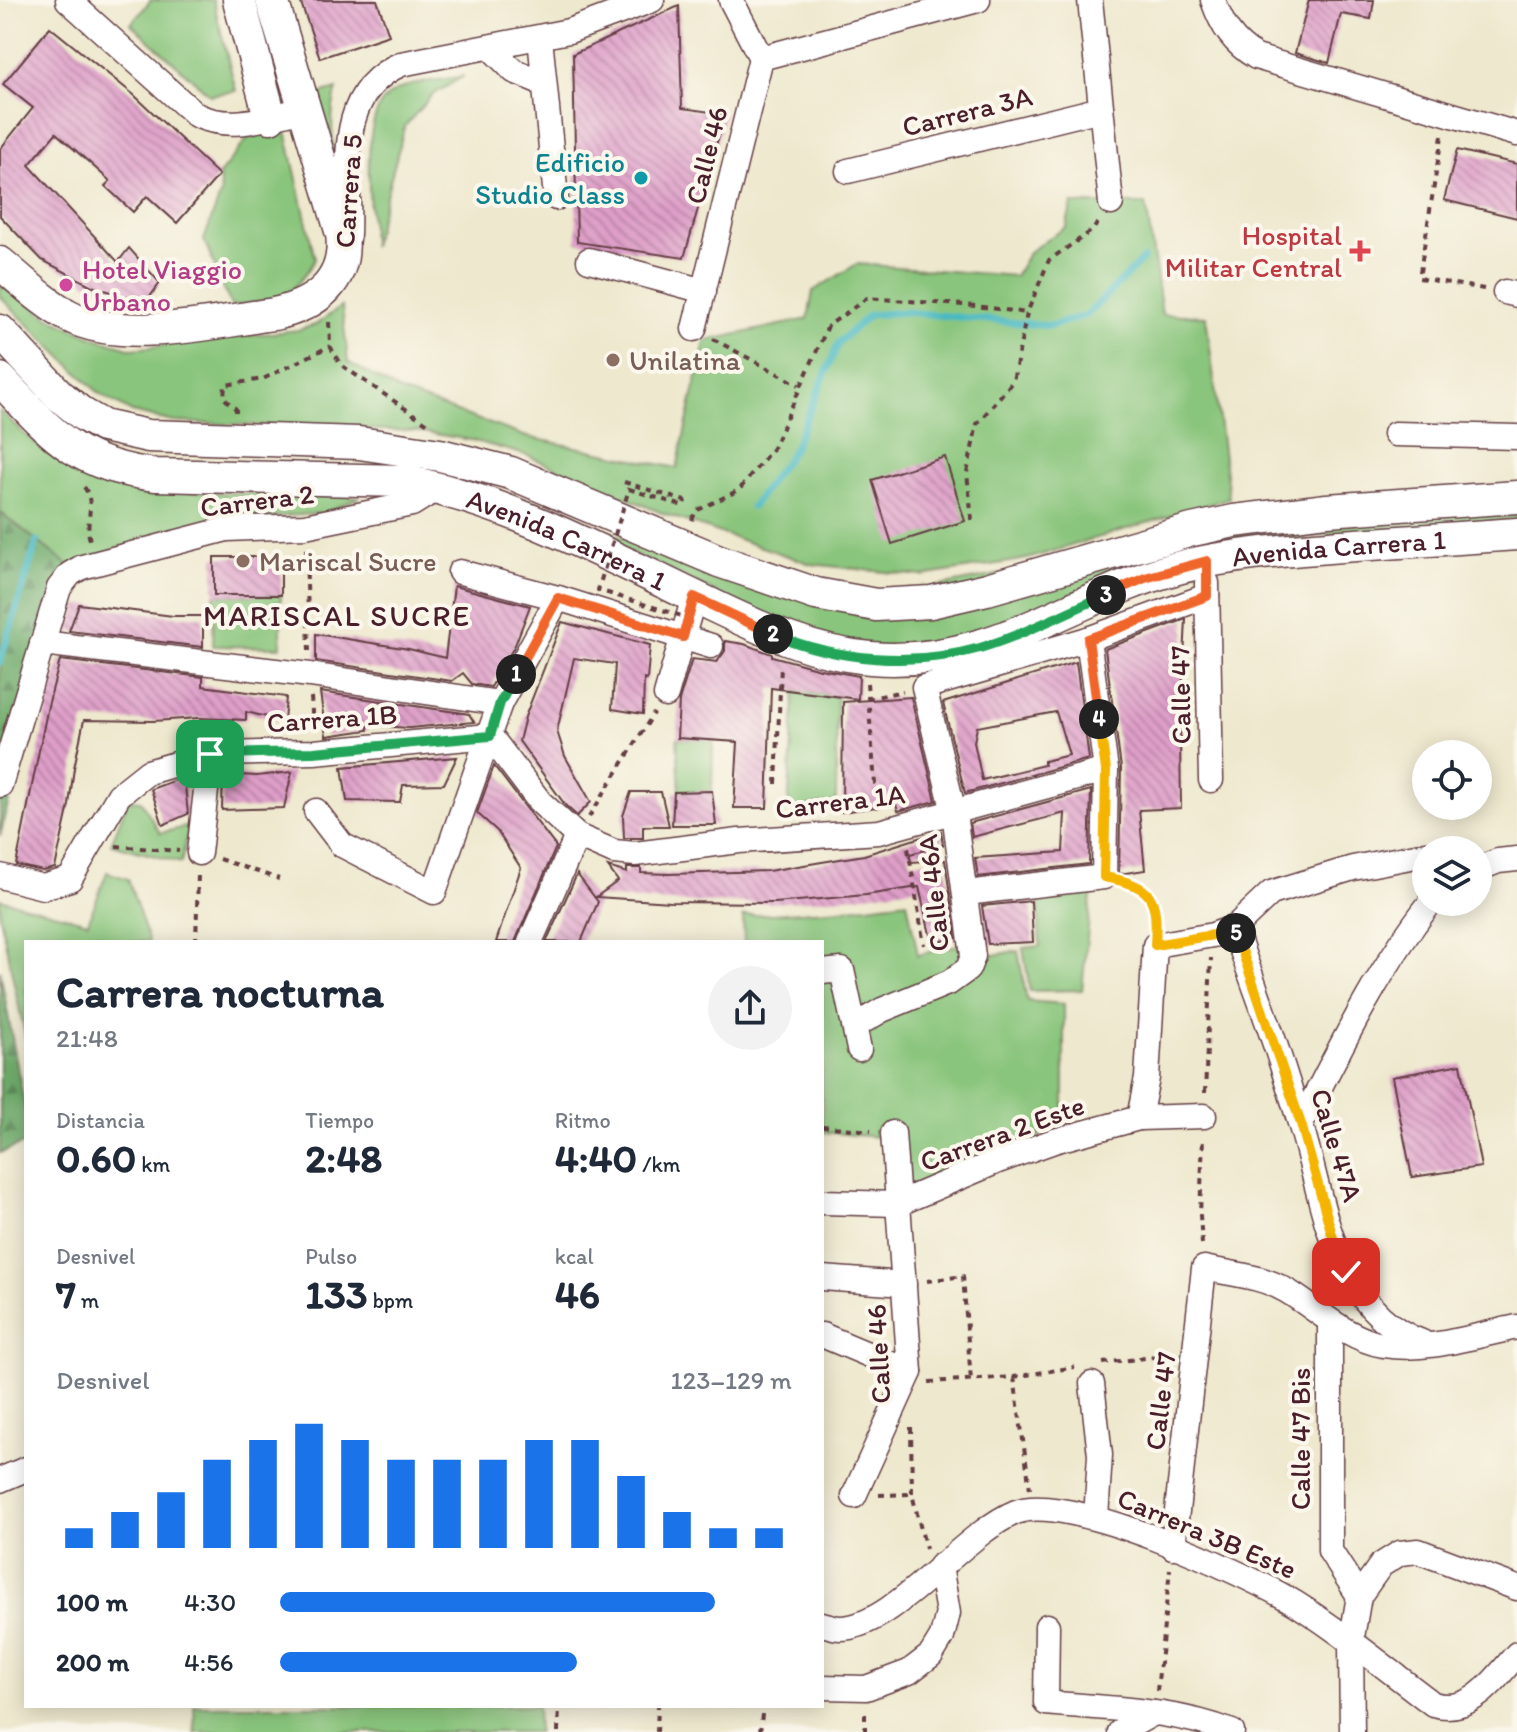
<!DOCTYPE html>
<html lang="es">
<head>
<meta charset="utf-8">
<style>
  :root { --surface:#fff; --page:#f2f2f3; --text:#1f2937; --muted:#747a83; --accent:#1a73e8 }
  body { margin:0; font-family:Itim,sans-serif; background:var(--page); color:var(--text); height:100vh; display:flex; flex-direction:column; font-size:30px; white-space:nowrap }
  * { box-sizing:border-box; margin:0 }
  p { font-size:26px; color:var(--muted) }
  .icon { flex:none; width:44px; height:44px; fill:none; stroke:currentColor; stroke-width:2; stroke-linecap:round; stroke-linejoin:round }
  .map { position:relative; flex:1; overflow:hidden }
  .sheet { position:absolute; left:24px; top:940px; width:800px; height:768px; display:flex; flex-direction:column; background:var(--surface); border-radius:0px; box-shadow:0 4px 20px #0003 }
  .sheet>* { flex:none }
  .tools { position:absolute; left:1412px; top:740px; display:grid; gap:16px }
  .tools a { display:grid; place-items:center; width:80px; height:80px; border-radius:50%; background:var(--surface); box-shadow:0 4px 20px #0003; font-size:40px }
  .pin { position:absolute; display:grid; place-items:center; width:68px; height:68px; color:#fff; margin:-34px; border-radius:16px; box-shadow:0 4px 12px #0006 }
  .km { position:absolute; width:40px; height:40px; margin:-20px; border-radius:50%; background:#222; color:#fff; font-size:22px; line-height:40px; text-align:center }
  .round { display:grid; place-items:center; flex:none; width:84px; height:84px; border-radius:42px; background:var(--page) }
  .head { display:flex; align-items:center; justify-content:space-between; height:136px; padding:0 32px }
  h1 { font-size:44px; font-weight:700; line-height:60px }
  .metrics { display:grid; grid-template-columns:repeat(3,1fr); gap:12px; height:136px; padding:8px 32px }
  .metrics div { display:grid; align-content:center }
  .metrics b { font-size:40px; font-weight:700 }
  .metrics small { font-size:22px; font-weight:400 }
  .metrics p { font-size:22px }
  .chart { height:224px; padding:16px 32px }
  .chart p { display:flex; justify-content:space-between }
  .chart svg { width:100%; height:144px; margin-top:8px; stroke:var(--accent); stroke-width:6 }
  ul { padding:0 32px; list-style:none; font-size:26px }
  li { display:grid; grid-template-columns:128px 96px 1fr; align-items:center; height:60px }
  li i { height:20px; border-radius:10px; background:var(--accent) }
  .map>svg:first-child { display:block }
  .green { fill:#89c57b; stroke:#6a7253; stroke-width:2 }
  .forest { fill:url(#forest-firs); stroke:#5c644b; stroke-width:2 }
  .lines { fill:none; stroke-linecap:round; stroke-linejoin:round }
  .stream { stroke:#4ab9c1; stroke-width:7 }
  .building { fill:url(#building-back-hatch); fill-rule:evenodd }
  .minor-casing { stroke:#633d43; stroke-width:27 }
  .major-casing { stroke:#633d43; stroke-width:35 }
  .path { stroke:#633d43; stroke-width:4; stroke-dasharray:6 6; stroke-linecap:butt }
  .minor { stroke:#fff; stroke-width:24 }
  .major { stroke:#fff; stroke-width:32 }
  .path-bridge { stroke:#633d43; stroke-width:4; stroke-dasharray:6 6; stroke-linecap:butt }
  .split-1-casing { stroke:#fff; stroke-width:16 }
  .split-2-casing { stroke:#fff; stroke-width:16 }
  .split-3-casing { stroke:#fff; stroke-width:16 }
  .split-4-casing { stroke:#fff; stroke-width:16 }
  .split-5-casing { stroke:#fff; stroke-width:16 }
  .split-6-casing { stroke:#fff; stroke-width:16 }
  .split-1 { stroke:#22a559; stroke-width:10 }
  .split-2 { stroke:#f0652b; stroke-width:10 }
  .split-3 { stroke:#22a559; stroke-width:10 }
  .split-4 { stroke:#f0652b; stroke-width:10 }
  .split-5 { stroke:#f5b400; stroke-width:10 }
  .split-6 { stroke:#f5b400; stroke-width:10 }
  .culture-dot { fill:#0f9aa8; stroke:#fbf7ec; stroke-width:3 }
  .health-dot { fill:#e0444e; stroke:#fbf7ec; stroke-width:3 }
  .hotel-dot { fill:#d1479c; stroke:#fbf7ec; stroke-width:3 }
  .education-dot { fill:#8d6e63; stroke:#fbf7ec; stroke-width:3 }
  .labels { text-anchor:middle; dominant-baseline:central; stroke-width:8; stroke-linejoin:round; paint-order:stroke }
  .street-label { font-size:28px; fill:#4a1f2b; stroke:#fbf7ec }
  .culture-label { font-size:28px; fill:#0d838f; stroke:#fbf7ec; text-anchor:end }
  .health-label { font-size:28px; fill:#be3a42; stroke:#fbf7ec; text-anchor:end }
  .hotel-label { font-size:28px; fill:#b23c85; stroke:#fbf7ec; text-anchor:start }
  .education-label { font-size:28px; fill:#785e54; stroke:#fbf7ec; text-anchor:start }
  .neighbourhood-label { font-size:30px; letter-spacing:2px; fill:#4a1f2b; stroke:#fbf7ec }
</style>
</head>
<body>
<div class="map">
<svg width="1517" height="1732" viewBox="0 0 1517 1732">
  <defs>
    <pattern id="forest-firs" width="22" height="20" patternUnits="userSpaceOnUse" patternTransform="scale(2)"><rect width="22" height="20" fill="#6eaa6b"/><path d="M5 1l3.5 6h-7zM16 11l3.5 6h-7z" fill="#5c8a58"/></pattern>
    <pattern id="building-back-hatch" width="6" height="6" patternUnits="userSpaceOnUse" patternTransform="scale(2)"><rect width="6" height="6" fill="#de9ec8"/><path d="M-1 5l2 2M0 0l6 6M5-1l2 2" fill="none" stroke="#b680a3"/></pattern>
  </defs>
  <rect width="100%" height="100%" fill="#fbf7ec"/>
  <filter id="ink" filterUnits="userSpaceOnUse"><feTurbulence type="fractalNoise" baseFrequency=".0125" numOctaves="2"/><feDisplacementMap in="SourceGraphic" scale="16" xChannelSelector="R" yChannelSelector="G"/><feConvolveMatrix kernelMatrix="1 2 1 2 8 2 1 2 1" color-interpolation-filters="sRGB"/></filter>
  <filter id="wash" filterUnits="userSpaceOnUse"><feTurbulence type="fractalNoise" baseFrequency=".006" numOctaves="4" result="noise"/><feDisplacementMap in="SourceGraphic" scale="32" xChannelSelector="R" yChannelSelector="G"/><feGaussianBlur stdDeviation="1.8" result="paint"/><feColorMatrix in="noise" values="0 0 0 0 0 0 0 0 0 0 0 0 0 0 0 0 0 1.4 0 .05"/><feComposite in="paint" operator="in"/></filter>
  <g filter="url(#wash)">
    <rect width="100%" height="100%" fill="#eee8ce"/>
    <g class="green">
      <polygon points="151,0 213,0 236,91 210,95 131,24"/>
      <path d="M464,76L431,96L405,126L372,247C371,211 359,121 387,97C404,81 441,81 464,76Z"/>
      <path d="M337,89C327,120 335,156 339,189L312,96Z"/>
      <path d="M286,131L315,259C289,303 278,299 231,306L204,240L221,193L219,175L248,138Z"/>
      <polygon points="1072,204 1146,204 1162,314 1206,316 1229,498 1027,559 922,576 811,564 662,513 526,455 471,440 416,431 173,422 132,412 100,394 0,297 0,285 50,318 95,338 132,349 298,330 315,325 342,306 348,362 401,392 527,437 677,468 705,341 808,319 813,291 857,264 1015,276 1029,252 1066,227"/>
      <polygon points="0,411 34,443 84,475 166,491 360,497 324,513 224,521 169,529 69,566 0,512"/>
      <polygon points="528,503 695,563 831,607 1173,541 1517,507 1517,519 1316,535 971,636 914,650 860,647 779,623"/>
      <polygon points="214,595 281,595 281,647 213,646"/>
      <polygon points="795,691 837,696 836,802 788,809"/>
      <polygon points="677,738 713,740 712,791 680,792"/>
      <polygon points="128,800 141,801 160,833 189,826 181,863 111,844"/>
      <polygon points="107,872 128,879 149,942 26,942 26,1040 0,917 0,899 88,922"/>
      <polygon points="1092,887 1082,990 1030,991 1023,948 1040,946 1038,895"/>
      <polygon points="907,901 918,955 959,945 963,960 1018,951 1027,1001 1064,1004 1064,1123 905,1203 902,1139 822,1132 822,942 744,942 743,916 842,909"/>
      <polygon points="194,1706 537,1706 538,1732 195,1732"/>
    </g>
    <g class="forest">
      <polygon points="0,512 69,566 0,836"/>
      <polygon points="0,970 26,1114 26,1143 0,1153"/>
    </g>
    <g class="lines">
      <g class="stream">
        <polyline points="752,507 793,450 839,342 869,315 905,312 1051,326 1087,315 1143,259"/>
        <polyline points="0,662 37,541"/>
      </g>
    </g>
    <g id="blocks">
      <g class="building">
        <polygon points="300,0 377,0 389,35 320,58"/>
        <polygon points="1309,0 1374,0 1371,19 1341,14 1329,63 1295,53"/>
        <polygon points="679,6 682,108 725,114 684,258 577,242 573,54"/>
        <polygon points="50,27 134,95 219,175 177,223 147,196 133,212 105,186 110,181 56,133 29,165 118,262 129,248 160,283 146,302 94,287 42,260 0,216 0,149 33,108 3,84"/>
        <polygon points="1457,150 1517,164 1517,218 1444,200"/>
        <polygon points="945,457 965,521 892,544 872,480"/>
        <rect x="214" y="557" width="67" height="38"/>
        <polygon points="454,586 530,606 515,645 491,687 472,684 463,673 452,681 316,661 316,634 409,649 445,658"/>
        <polygon points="79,604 173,616 203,616 203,647 69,631"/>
        <polygon points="1186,619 1180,738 1181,808 1139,810 1145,870 1119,874 1121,768 1105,649"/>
        <polygon points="562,622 650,645 647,680 644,679 643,714 612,709 615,664 574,658 557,731 565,756 591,802 577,816 566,806 519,741 525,717"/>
        <polygon points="725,641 744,644 772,654 772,656 820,669 859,676 858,699 771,688 767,808 734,808 738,742 677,738 679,701 692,659 717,662 725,651"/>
        <polygon points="60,660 203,677 203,686 286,697 284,721 246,712 246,720 199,718 153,721 84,720 74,768 69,805 55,868 43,871 16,865 48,706"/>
        <path d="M1076,662L1089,759L965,793L943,703ZM1056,712L1069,755L1044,761V765L982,780L974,742L977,727Z"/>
        <polygon points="320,692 469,714 474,722 409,728 368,725 368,730 326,736"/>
        <polygon points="911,697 936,801 898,811 896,804 842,812 843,702"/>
        <polygon points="457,757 444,784 403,785 400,802 347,801 342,767"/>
        <polygon points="494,766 556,847 515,942 496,942 521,868 497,831 477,813"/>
        <polygon points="292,772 284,808 222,810 223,774 257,776"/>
        <polygon points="184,777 188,814 163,825 151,789"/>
        <polygon points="1091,790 1089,864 978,877 975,858 1063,852 1065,813 972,837 970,823"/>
        <polygon points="712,791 716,825 672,825 674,792"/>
        <polygon points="631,792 661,792 669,826 643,826 643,838 624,838 623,816"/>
        <polygon points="941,831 943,845 910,854 908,848 911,862 945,860 956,938 932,943 919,887 866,895 775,903 671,902 596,897 618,881 608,867 627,873 627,868 641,868 641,873 669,874 768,871 864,855"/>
        <polygon points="577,874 598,902 581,942 546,942"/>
        <polygon points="1031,901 1033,942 988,944 982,906"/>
        <polygon points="1461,1064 1481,1167 1412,1177 1392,1077"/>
      </g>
    </g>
  </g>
  <g filter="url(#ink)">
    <use href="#blocks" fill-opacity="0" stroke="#633d43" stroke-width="2"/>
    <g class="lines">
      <defs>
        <g id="minor">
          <path d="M68,0L196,115C232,132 268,117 304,109"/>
          <polyline points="1090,0 1111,203"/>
          <path d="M1213,0C1222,26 1233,43 1256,57L1517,134"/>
          <polyline points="540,38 556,198"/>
          <polyline points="490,47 514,71 543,83"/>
          <polyline points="761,58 978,0"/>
          <polyline points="848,171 1101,109"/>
          <path d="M348,235C351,173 332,94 401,64L569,31L652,0"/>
          <polyline points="589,260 704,291"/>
          <polyline points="1505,292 1517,295"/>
          <polyline points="694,329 761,58 731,0"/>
          <polyline points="1395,434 1517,437"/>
          <polyline points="460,572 558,598 711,646"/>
          <polyline points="1207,583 1211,780"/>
          <polyline points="42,643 310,675 500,703"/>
          <polyline points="666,695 694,597"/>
          <polyline points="0,785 59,588 70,574 82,567 227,529 305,526 412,504 438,488"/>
          <polyline points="316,811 342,845 434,892 500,703 558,598"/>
          <polyline points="199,853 210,754"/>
          <polyline points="1478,869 1498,861 1517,859"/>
          <polyline points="0,876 43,887 70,879 119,795 148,772 210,754 314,752 490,736 540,802 577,836 614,852 635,854 739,841 879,832 1106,770"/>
          <polyline points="966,893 1104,877 1106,770 1088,639"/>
          <path d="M1235,927C1240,949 1249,969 1256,990C1272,1034 1287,1079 1300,1123C1315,1170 1324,1233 1348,1274C1365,1305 1388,1330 1422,1342"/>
          <polyline points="530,942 577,836"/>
          <polyline points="822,972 842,970 859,1049"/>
          <polyline points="855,1026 882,1010 950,982 968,969 973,956 954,813 924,687 1088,639 1207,596"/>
          <polyline points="1139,1118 1147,1078 1155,945 1213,935 1235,927 1271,893 1353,868 1426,854"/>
          <path d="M1301,1124C1339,1050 1379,968 1431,902"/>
          <polyline points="822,1202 897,1204 998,1161 1054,1141 1139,1118 1204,1116"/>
          <polyline points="822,1278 904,1284"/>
          <polyline points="1330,1322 1330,1551 1359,1596"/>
          <polyline points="822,1335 910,1372"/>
          <polyline points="1092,1384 1100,1455 1096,1518"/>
          <polyline points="0,1480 26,1469"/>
          <polyline points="854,1496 910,1372 893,1133"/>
          <path d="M1173,1547L1204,1268C1232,1274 1262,1276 1287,1291C1317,1309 1347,1339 1383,1345C1427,1352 1474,1336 1517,1327"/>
          <path d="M822,1624C827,1625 834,1628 840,1628C893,1628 962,1534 1016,1512C1067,1491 1247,1574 1295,1603C1343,1633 1388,1670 1433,1704C1472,1715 1494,1680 1517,1654"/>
          <path d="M1047,1626L1046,1703C1108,1709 1173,1709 1232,1732"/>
          <polyline points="822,1687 866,1688 909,1672 931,1655 942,1637 948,1613 940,1566"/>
          <polyline points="1120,1732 1154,1713"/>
          <polyline points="1352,1732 1351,1643 1359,1596 1381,1565 1400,1553 1418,1551 1517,1588"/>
        </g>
        <g id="major">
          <polyline points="239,0 270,117"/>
          <path d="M0,263C22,281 44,303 69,316C123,344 215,322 274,314C317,305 348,280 342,234L272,0"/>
          <polyline points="0,331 59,395 82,414 103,426 148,436 359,443 440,455 511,473 719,561 816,594 876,605 931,602 987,589 1192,530 1234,521 1327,510 1517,497"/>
          <path id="s1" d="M0,379C52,434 76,466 156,475L404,481C507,501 601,552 695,597C752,624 807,653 871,658C993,668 1070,596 1181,567C1233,554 1289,550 1342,546C1400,542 1459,538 1517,534"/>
        </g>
      </defs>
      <use href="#minor" class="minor-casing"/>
      <use href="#major" class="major-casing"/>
      <g class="path">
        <polyline points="1442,136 1419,278 1484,289"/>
        <polyline points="329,322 330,346 341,365 428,424"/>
        <polyline points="713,339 799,385"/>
        <polyline points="236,412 236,409 224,398 225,385 263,379 330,346"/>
        <path d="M84,487C97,504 83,525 91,543"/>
        <polyline points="692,520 696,511 739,490 773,448 828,326 867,298 976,306 1027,313"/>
        <polyline points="972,520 967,473 977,424 1013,381 1027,313 1049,260 1093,230 1098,222"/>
        <polyline points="306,549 309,652"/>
        <polyline points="867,683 877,809"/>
        <polyline points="311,697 313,728"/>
        <polyline points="867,699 903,691"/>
        <polyline points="776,784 781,666"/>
        <polyline points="589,817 654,713"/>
        <polyline points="116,846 179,851"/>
        <polyline points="908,848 924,945"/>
        <polyline points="219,859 279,879"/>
        <path d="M1126,881C1147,888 1153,900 1156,921"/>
        <polyline points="196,942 198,875"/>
        <polyline points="1205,1093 1211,958"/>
        <polyline points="822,1126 871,1131"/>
        <polyline points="1202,1244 1200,1215 1203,1137"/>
        <polyline points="927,1281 963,1276 971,1381"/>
        <polyline points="1103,1363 1170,1355"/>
        <polyline points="1014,1377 1030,1489"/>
        <polyline points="929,1382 1014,1377 1075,1367"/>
        <polyline points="911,1427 912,1494 926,1549"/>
        <polyline points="879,1495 912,1494"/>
        <polyline points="1157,1691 1170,1569"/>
        <polyline points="558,1732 559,1706"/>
        <polyline points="657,1732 658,1706"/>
        <polyline points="760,1732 763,1706"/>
        <polyline points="865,1732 865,1710"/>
      </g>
      <use href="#minor" class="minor"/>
      <use href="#major" class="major"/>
      <polyline class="path-bridge" points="624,482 685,501 683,506 629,489 598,590 682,616"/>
    </g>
  </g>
  <g class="lines" filter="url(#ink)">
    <defs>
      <polyline id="split-1" points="210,754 314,752 490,736 500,703 516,674"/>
      <polyline id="split-2" points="516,674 558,598 683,637 694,597 773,634"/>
      <path id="split-3" d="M773,634C838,661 913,667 980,648C1023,635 1065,613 1106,595"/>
      <polyline id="split-4" points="1099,719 1088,639 1207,596 1207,561 1145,578 1106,595"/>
      <path id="split-5" d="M1099,719L1106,770L1104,877C1153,886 1158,896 1155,945L1213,935L1235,927L1236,933"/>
      <polyline id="split-6" points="1236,933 1301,1124 1333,1238 1346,1272"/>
    </defs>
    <use href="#split-1" class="split-1-casing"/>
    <use href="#split-2" class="split-2-casing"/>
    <use href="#split-3" class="split-3-casing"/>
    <use href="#split-4" class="split-4-casing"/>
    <use href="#split-5" class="split-5-casing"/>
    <use href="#split-6" class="split-6-casing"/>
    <use href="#split-1" class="split-1"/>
    <use href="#split-2" class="split-2"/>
    <use href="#split-3" class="split-3"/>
    <use href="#split-4" class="split-4"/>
    <use href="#split-5" class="split-5"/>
    <use href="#split-6" class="split-6"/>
  </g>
  <circle class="culture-dot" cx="641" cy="178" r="8"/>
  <path class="health-dot" d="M1356 239h8v8h8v8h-8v8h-8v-8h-8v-8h8z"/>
  <circle class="hotel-dot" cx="66" cy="285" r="8"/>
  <g class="education-dot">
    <circle cx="613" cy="360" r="8"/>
    <circle cx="243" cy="561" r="8"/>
  </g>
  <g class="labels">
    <g class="street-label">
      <text transform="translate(967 111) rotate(-14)">Carrera 3A</text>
      <text transform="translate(706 155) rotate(-76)">Calle 46</text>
      <text transform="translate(348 191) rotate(-86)">Carrera 5</text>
      <text transform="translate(257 500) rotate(-7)">Carrera 2</text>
      <text stroke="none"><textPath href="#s1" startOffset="610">Avenida Carrera 1</textPath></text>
      <text stroke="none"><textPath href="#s1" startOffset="1424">Avenida Carrera 1</textPath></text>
      <text transform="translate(1180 695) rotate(-91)">Calle 47</text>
      <text transform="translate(332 718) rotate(-4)">Carrera 1B</text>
      <text transform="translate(840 801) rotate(-7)">Carrera 1A</text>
      <text transform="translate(933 893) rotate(-96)">Calle 46A</text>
      <text transform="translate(1002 1133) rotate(-20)">Carrera 2 Este</text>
      <text transform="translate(1337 1145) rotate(73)">Calle 47A</text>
      <text transform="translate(878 1354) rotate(-93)">Calle 46</text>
      <text transform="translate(1160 1401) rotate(-83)">Calle 47</text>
      <text transform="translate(1300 1439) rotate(-90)">Calle 47 Bis</text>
      <text transform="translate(1207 1533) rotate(23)">Carrera 3B Este</text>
    </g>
    <g class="culture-label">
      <text x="625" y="162">Edificio<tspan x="625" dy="32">Studio Class</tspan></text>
    </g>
    <g class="health-label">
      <text x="1342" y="235">Hospital<tspan x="1342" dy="32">Militar Central</tspan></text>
    </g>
    <g class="hotel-label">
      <text x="82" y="269">Hotel Viaggio<tspan x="82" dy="32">Urbano</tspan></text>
    </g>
    <g class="education-label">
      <text x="629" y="360">Unilatina</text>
      <text x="259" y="561">Mariscal Sucre</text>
    </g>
    <g class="neighbourhood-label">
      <text x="337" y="615">MARISCAL SUCRE</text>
    </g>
  </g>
</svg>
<div class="tools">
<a><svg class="icon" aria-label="locate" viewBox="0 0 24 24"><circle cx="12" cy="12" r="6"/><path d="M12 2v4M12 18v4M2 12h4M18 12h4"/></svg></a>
<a><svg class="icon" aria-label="layers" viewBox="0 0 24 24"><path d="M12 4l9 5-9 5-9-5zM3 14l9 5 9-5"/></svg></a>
</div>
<div class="pin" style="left:210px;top:754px;background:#1e9e55"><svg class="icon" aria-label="arrive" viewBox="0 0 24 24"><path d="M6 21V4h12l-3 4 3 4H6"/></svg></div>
<div class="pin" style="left:1346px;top:1272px;background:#d93025"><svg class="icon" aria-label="check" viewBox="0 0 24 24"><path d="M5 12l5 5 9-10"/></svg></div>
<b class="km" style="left:516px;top:674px">1</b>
<b class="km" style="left:773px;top:634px">2</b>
<b class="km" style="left:1106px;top:595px">3</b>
<b class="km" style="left:1099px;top:719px">4</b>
<b class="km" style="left:1236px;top:933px">5</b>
<section class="sheet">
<div class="head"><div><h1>Carrera nocturna</h1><p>21:48</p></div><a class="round"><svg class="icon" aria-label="share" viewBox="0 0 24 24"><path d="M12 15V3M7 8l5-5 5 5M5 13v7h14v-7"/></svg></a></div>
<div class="metrics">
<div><p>Distancia</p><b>0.60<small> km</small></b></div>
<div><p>Tiempo</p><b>2:48</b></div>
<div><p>Ritmo</p><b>4:40<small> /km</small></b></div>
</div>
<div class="metrics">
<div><p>Desnivel</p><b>7<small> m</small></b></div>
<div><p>Pulso</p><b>133<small> bpm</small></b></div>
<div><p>kcal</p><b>46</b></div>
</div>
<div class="chart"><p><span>Desnivel</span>123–129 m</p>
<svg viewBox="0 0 160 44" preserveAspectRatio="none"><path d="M5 44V38M15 44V33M25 44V27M35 44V17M45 44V11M55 44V6M65 44V11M75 44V17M85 44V17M95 44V17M105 44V11M115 44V11M125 44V22M135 44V33M145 44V38M155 44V38"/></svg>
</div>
<ul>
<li><b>100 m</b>4:30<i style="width:85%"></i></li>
<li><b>200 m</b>4:56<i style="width:58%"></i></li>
</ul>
</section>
</div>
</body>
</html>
